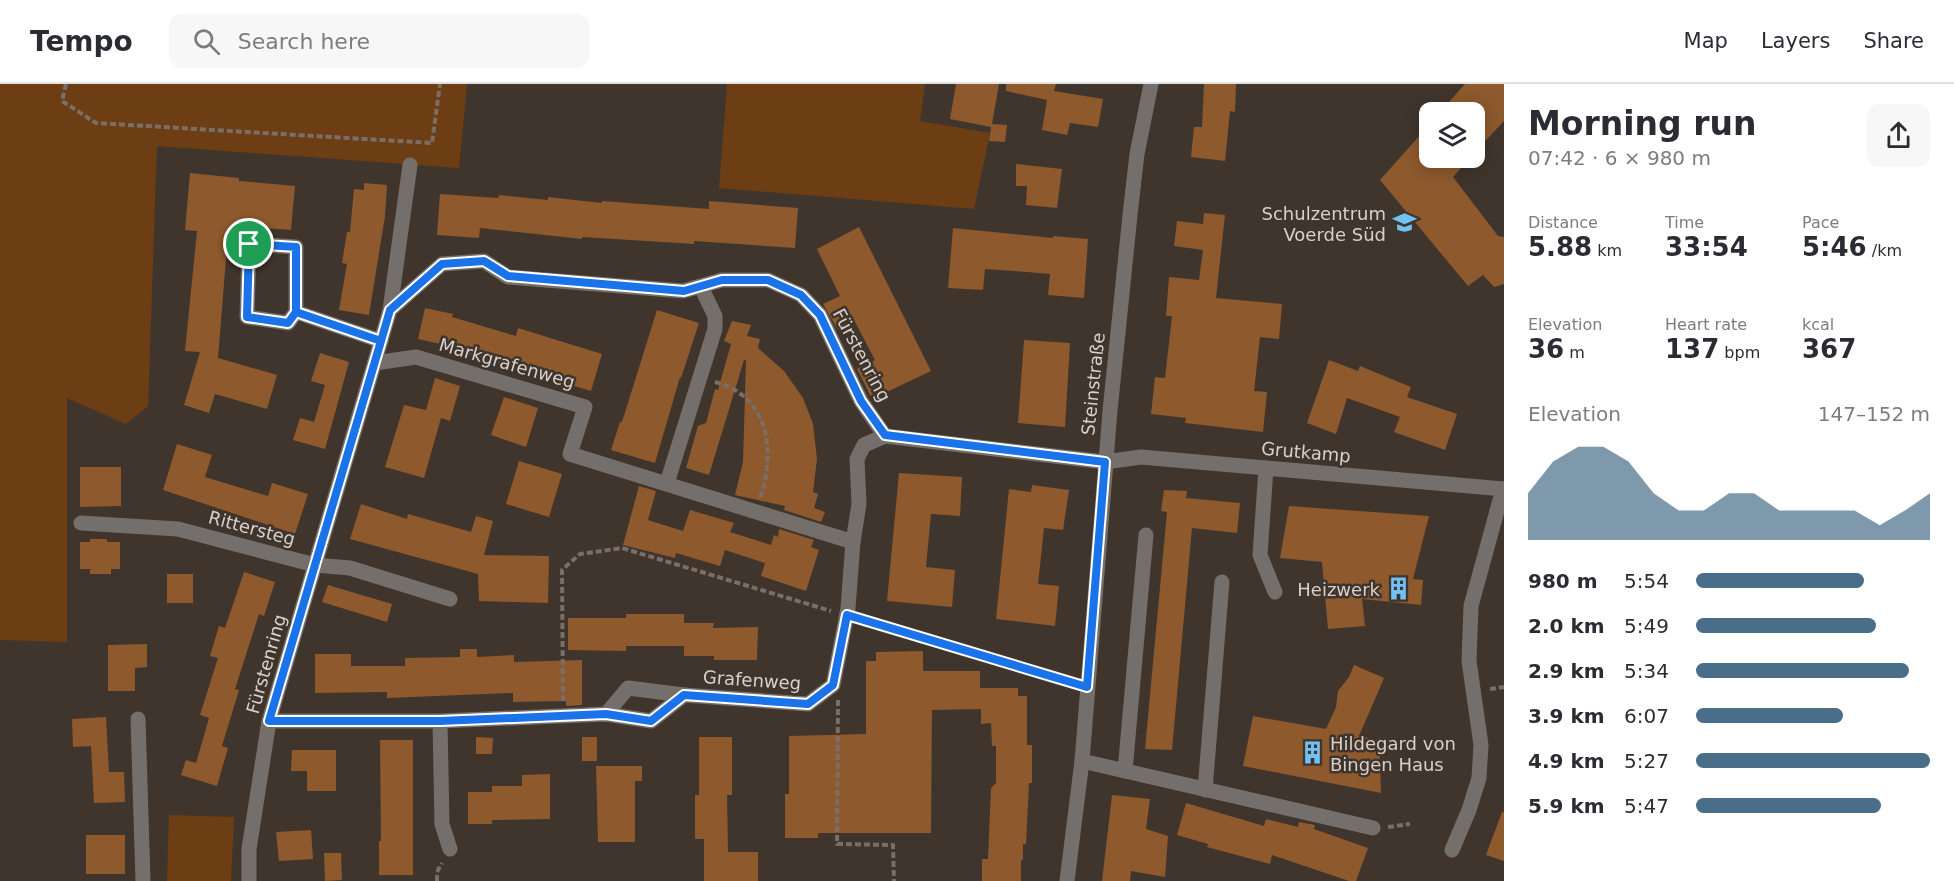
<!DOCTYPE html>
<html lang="en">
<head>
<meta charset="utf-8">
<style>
  :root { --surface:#fff; --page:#f7f7f7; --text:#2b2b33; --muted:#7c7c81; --line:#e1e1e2; --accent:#4a6e8a }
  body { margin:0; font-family:"DejaVu Sans",sans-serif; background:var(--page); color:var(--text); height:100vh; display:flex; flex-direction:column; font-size:22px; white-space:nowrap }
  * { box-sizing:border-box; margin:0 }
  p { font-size:20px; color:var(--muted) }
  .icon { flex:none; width:33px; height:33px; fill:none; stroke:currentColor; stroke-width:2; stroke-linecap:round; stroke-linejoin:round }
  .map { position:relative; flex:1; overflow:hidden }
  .sheet { display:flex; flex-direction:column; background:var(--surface); width:450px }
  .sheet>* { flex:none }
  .controls { position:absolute; left:1419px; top:18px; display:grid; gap:12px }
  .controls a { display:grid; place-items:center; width:66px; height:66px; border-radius:12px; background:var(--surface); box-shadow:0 3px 15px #0003; font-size:30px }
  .pin { position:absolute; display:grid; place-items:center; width:51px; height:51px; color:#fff; margin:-26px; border:3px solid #fff; border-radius:50%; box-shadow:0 2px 6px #0007 }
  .round { display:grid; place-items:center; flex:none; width:63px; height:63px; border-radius:12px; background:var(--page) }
  .summary { display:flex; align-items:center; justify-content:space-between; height:102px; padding:0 24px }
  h1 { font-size:33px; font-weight:700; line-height:45px }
  .stats { display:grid; grid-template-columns:repeat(3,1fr); gap:9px; height:102px; padding:6px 24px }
  .stats div { display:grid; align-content:center }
  .stats b { font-size:26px; font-weight:700 }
  .stats small { font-size:16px; font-weight:400 }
  .stats p { font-size:16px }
  .chart { height:168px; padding:12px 24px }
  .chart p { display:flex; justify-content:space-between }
  .chart svg { width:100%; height:108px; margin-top:6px; fill:var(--accent); opacity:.7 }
  ul { padding:0 24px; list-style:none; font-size:20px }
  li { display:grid; grid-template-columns:96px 72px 1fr; align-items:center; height:45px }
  li i { height:15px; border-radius:8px; background:var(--accent) }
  header { display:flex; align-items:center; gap:36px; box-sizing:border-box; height:84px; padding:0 30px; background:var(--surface); border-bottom:2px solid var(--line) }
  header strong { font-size:28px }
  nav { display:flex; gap:33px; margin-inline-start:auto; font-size:21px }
  .search { width:420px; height:54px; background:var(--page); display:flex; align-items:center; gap:15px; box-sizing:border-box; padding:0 21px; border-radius:12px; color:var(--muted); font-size:22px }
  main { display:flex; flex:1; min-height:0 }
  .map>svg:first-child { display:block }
  .green { fill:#6d3e13 }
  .building { fill:#8d592d }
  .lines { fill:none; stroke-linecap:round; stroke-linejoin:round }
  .path { stroke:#796f68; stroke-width:4; stroke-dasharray:6 3; stroke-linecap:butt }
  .minor { stroke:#756f6b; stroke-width:15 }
  .route-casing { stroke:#fff; stroke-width:12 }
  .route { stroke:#1a73e8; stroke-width:8 }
  .labels { text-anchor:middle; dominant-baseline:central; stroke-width:5; stroke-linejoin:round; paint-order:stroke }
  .poi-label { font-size:18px; fill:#d8d0cb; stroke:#40352c; text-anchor:end }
  .street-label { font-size:18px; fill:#d8d0cb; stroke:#40352c }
</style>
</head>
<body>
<header>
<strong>Tempo</strong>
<div class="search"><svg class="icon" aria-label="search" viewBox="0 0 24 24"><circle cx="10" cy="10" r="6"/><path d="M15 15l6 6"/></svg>Search here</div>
<nav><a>Map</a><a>Layers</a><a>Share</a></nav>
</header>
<main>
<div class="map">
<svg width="1504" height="797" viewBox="0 0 1504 797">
  <rect width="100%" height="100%" fill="#40352c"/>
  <g class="green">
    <polygon points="0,0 467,0 459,84 157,62 148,322 126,340 67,314 67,558 0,556"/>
    <polygon points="727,0 925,0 920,37 990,49 974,125 719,104"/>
    <polygon points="169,731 234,733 231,797 167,797"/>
  </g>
  <g class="building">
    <polygon points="956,0 999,0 992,40 1007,41 1005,58 989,57 991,43 950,35"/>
    <polygon points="1006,0 1056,0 1054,7 1103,15 1098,43 1070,39 1067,51 1042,46 1047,16 1006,7"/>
    <polygon points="1204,0 1236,0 1235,28 1230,27 1225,77 1191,73 1194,43 1202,43"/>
    <polygon points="1465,0 1504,0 1504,37 1474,69 1474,28 1440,28"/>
    <polygon points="1430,40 1430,74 1470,74 1453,93 1498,152 1504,153 1504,200 1494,203 1483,191 1468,202 1380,96"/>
    <polygon points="1016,80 1062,85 1057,124 1026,121 1027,102 1016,102"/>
    <polygon points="190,89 239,94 239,97 295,102 291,146 235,142 234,151 228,150 218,274 277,291 267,325 215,310 209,329 184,321 200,268 185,267 197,147 185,146"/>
    <polygon points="364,99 387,101 385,132 369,231 339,226 347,180 342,179 347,148 350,148 354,105 364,106"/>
    <polygon points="440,110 498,114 499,111 548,116 548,113 602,119 602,117 709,125 709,117 798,124 795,164 694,157 694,160 582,153 582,155 480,144 479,154 437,151"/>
    <polygon points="1204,129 1225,131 1216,214 1282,220 1279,255 1260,253 1254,307 1267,308 1263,348 1185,339 1186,334 1151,330 1155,293 1165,294 1172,232 1166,232 1169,193 1199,196 1203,166 1174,162 1177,137 1203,140"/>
    <polygon points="859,143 931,287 872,315 857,285 875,276 855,238 838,246 823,220 840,212 817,165"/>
    <polygon points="953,144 1053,154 1053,152 1088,155 1084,214 1048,211 1050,190 1027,188 985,185 983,206 948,204"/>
    <polygon points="425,224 453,230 452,233 516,252 518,244 602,270 591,307 462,268 463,265 418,255"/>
    <polygon points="657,226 699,239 681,294 680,293 655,379 611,366 620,338 622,338"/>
    <polygon points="732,237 751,241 747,252 760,255 758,264 784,287 803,314 813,340 817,375 813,408 818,410 814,424 825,428 821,438 784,426 785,422 735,411 743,378 746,276 744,276 709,391 686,384 698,342 706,339 715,305 718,306 731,260 724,257"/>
    <polygon points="1024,256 1070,259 1065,343 1018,339"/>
    <polygon points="320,269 349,278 325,365 293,356 300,334 314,338 325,301 311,297"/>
    <polygon points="1329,276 1358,287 1360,282 1411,303 1407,313 1457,330 1445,366 1394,348 1400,333 1347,314 1336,350 1307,339"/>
    <polygon points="435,294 460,302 450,337 441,334 424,394 385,383 404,321 426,326"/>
    <polygon points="504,313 538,324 526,363 491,351"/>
    <polygon points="177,360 212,371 205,393 268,412 272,399 308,410 295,450 163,406"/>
    <polygon points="519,377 562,390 549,433 506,420"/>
    <polygon points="80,383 121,383 121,422 80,423"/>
    <polygon points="899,389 962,393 960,432 931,430 926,483 955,486 952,523 887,517"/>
    <polygon points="1032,401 1069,406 1063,446 1044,444 1038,500 1059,502 1055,542 996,535 1009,405 1031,408"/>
    <polygon points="639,402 656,407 648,436 683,447 690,426 734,439 730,448 771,461 774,451 778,453 779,445 814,456 811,463 819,466 806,507 761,492 765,479 725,466 720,482 676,469 675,474 623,461"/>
    <polygon points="1164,406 1187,407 1186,414 1240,419 1237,449 1192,444 1172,666 1145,665 1167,428 1161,427"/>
    <polygon points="361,420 407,435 408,430 471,448 476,432 493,437 484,471 549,472 548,519 479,517 478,490 350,455"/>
    <polygon points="1289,422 1429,432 1413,495 1423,496 1421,521 1362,515 1365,542 1328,545 1322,478 1280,474"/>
    <polygon points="90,455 107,455 107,458 120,458 120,485 111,485 111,490 90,490 90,485 80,485 80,458 90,458"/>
    <polygon points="244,488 275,498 264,532 259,530 235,605 239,606 222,662 228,664 217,702 181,691 186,676 196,679 209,634 200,631 218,574 210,572 219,542 225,544"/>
    <rect x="167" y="490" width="26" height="29"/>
    <polygon points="328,501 392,520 387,538 322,518"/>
    <polygon points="626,530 684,530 684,539 714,539 713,544 758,543 757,576 714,576 714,572 684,572 684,562 626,562 626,567 568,566 568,534 626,534"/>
    <polygon points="147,560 147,583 135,584 135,607 108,607 108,561"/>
    <polygon points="460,565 477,565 477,573 514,571 514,578 582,576 582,621 566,622 566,617 513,618 513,609 387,614 387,608 315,609 315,570 351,570 351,582 405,582 405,574 460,573"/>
    <polygon points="923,567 923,587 980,587 980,604 1018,604 1018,612 1027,612 1027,661 1032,661 1032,699 1029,699 1026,760 1023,760 1023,776 1021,776 1021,797 982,797 982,775 988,775 991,704 996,699 996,662 992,662 991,639 981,640 981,625 932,626 931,749 818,749 818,754 785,754 785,710 789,710 789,652 866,650 866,577 876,577 876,568"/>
    <polygon points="1354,581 1384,594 1359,652 1379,656 1381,709 1243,682 1253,632 1326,645 1336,623 1338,607 1349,593"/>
    <polygon points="106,633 109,688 124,688 125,718 94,719 91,662 73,663 72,635"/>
    <polygon points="476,653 493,654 492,670 476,670"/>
    <rect x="582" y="653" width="15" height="24"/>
    <polygon points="699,653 732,653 732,711 727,711 728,768 758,768 758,797 704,797 704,755 695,755 695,711 699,711"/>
    <polygon points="380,656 413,656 413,791 379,791 379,757 381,757"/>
    <polygon points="292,666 336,666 336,707 307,707 307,687 291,687"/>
    <polygon points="596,682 642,682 642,697 635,697 635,758 598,758"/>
    <polygon points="550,690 550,735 492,736 492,740 468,740 468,708 492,708 492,702 522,702 522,691"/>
    <polygon points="1112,711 1150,715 1146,745 1168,752 1165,793 1131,787 1130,797 1102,797"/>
    <polygon points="1186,719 1264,742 1266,735 1298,743 1299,738 1315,741 1314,745 1368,764 1356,797 1349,797 1272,771 1270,780 1207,763 1208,760 1177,751"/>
    <polygon points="1502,728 1504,728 1504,777 1486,771"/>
    <polygon points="311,746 313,775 279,777 276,748"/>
    <rect x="86" y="751" width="39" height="39"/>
    <polygon points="324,769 341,769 342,796 325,797"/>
  </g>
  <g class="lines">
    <g class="path">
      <polyline points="66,0 62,17 96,39 432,59 440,0"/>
      <path d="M715,298C770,312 776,369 760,414"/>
      <polyline points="861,536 1072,599"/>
      <polyline points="1490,605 1504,603"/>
      <polyline points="838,616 837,760 893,761 894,797"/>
      <polyline points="563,617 562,486 580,470 622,464 831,527"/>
      <polyline points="1388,743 1410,740"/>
      <polyline points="437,797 437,788 442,779"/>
    </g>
    <g class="minor">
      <polyline points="410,81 390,226 442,180 484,177 508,193 683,207 722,196 768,196 801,211 820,231 861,317 885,352 1105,378 1141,373 1504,405"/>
      <polyline points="296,228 296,163 249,160 247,233 288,239 296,228 381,257"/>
      <polyline points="375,279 416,273 585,323 570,370 853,458"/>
      <polyline points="1266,384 1260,471 1275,508"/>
      <polyline points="667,399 715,245 715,232 701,203"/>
      <polyline points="81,439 178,445 315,481 350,484 450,515"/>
      <polyline points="606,630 628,604 684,611"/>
      <polyline points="138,635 143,797"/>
      <polyline points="269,637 440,637 606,630 651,637 684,611 808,620 833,601 838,576 848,524 853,458 859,420 857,375 864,361 885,352"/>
      <polyline points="440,637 442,740 450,765"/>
      <polyline points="1082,677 1373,744"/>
      <polyline points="1125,687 1146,451"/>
      <polyline points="1205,706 1222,498"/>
      <polyline points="1452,766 1469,726 1479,694 1481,661 1469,577 1471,522 1503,405"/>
      <polyline points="249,797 249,765 269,637 390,226"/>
      <polyline points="1067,797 1082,677 1110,327 1130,131 1137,70 1151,0"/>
    </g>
  </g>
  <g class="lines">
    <defs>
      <polyline id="route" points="249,160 296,163 296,228 381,257 269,637 440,637 606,630 651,637 684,611 808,620 833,601 847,531 1087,603 1105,378 885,351 861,317 820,231 801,211 768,196 722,196 684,207 508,192 484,177 442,180 390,226 381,257 296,228 288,239 247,233 249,160"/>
    </defs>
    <use href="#route" class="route-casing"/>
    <use href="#route" class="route"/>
  </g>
  <defs>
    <symbol id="school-bare" viewBox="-9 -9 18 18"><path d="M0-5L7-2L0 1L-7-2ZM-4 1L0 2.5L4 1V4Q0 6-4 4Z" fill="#71c1f5" stroke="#40352c" stroke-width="2.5" paint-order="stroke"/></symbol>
    <symbol id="building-bare" viewBox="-9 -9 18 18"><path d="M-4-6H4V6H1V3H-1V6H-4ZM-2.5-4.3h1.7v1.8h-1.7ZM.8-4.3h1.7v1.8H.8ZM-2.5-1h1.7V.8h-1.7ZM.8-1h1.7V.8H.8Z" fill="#71c1f5" stroke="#40352c" stroke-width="2.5" paint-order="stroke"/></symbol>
  </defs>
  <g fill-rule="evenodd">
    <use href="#school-bare" x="1388" y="122" width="33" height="33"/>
    <use href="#building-bare" x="1382" y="488" width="33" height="33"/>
    <use href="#building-bare" x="1296" y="652" width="33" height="33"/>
  </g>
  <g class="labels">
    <g class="poi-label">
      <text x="1386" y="129">Schulzentrum<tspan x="1386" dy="21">Voerde Süd</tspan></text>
      <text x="1380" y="505">Heizwerk</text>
      <text x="1330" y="659" text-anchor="start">Hildegard von<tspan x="1330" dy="21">Bingen Haus</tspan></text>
    </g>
    <g class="street-label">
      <text transform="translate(862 271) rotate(62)">Fürstenring</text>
      <text transform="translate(507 279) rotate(16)">Markgrafenweg</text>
      <text transform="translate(1093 300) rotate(-84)">Steinstraße</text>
      <text transform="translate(1306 368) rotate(5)">Grutkamp</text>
      <text transform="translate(252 444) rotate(15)">Rittersteg</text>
      <text transform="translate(266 580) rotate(-74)">Fürstenring</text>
      <text transform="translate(752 596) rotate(4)">Grafenweg</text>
    </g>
  </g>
</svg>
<div class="controls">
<a><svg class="icon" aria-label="layers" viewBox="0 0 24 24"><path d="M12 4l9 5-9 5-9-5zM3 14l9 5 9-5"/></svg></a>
</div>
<div class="pin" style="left:249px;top:160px;background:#1e9e55"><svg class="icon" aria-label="arrive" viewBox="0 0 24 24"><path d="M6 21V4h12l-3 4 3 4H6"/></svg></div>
</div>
<section class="sheet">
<div class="summary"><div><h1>Morning run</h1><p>07:42 · 6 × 980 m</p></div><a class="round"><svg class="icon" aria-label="share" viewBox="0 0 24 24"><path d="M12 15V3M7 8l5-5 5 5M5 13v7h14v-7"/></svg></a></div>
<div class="stats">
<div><p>Distance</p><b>5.88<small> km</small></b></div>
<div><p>Time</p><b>33:54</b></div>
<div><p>Pace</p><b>5:46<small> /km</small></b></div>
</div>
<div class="stats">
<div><p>Elevation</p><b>36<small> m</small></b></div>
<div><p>Heart rate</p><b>137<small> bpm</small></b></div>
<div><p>kcal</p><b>367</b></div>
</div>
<div class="chart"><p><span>Elevation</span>147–152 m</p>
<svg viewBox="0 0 160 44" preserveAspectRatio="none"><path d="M0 44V25L10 12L20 6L30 6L40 12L50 25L60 32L70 32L80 25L90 25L100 32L110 32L120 32L130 32L140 38L150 32L160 25V44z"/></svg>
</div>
<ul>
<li><b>980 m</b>5:54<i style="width:72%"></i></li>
<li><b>2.0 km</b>5:49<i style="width:77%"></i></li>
<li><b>2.9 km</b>5:34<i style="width:91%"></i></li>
<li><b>3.9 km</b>6:07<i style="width:63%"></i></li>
<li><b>4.9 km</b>5:27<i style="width:100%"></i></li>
<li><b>5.9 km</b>5:47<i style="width:79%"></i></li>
</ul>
</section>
</main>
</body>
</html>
